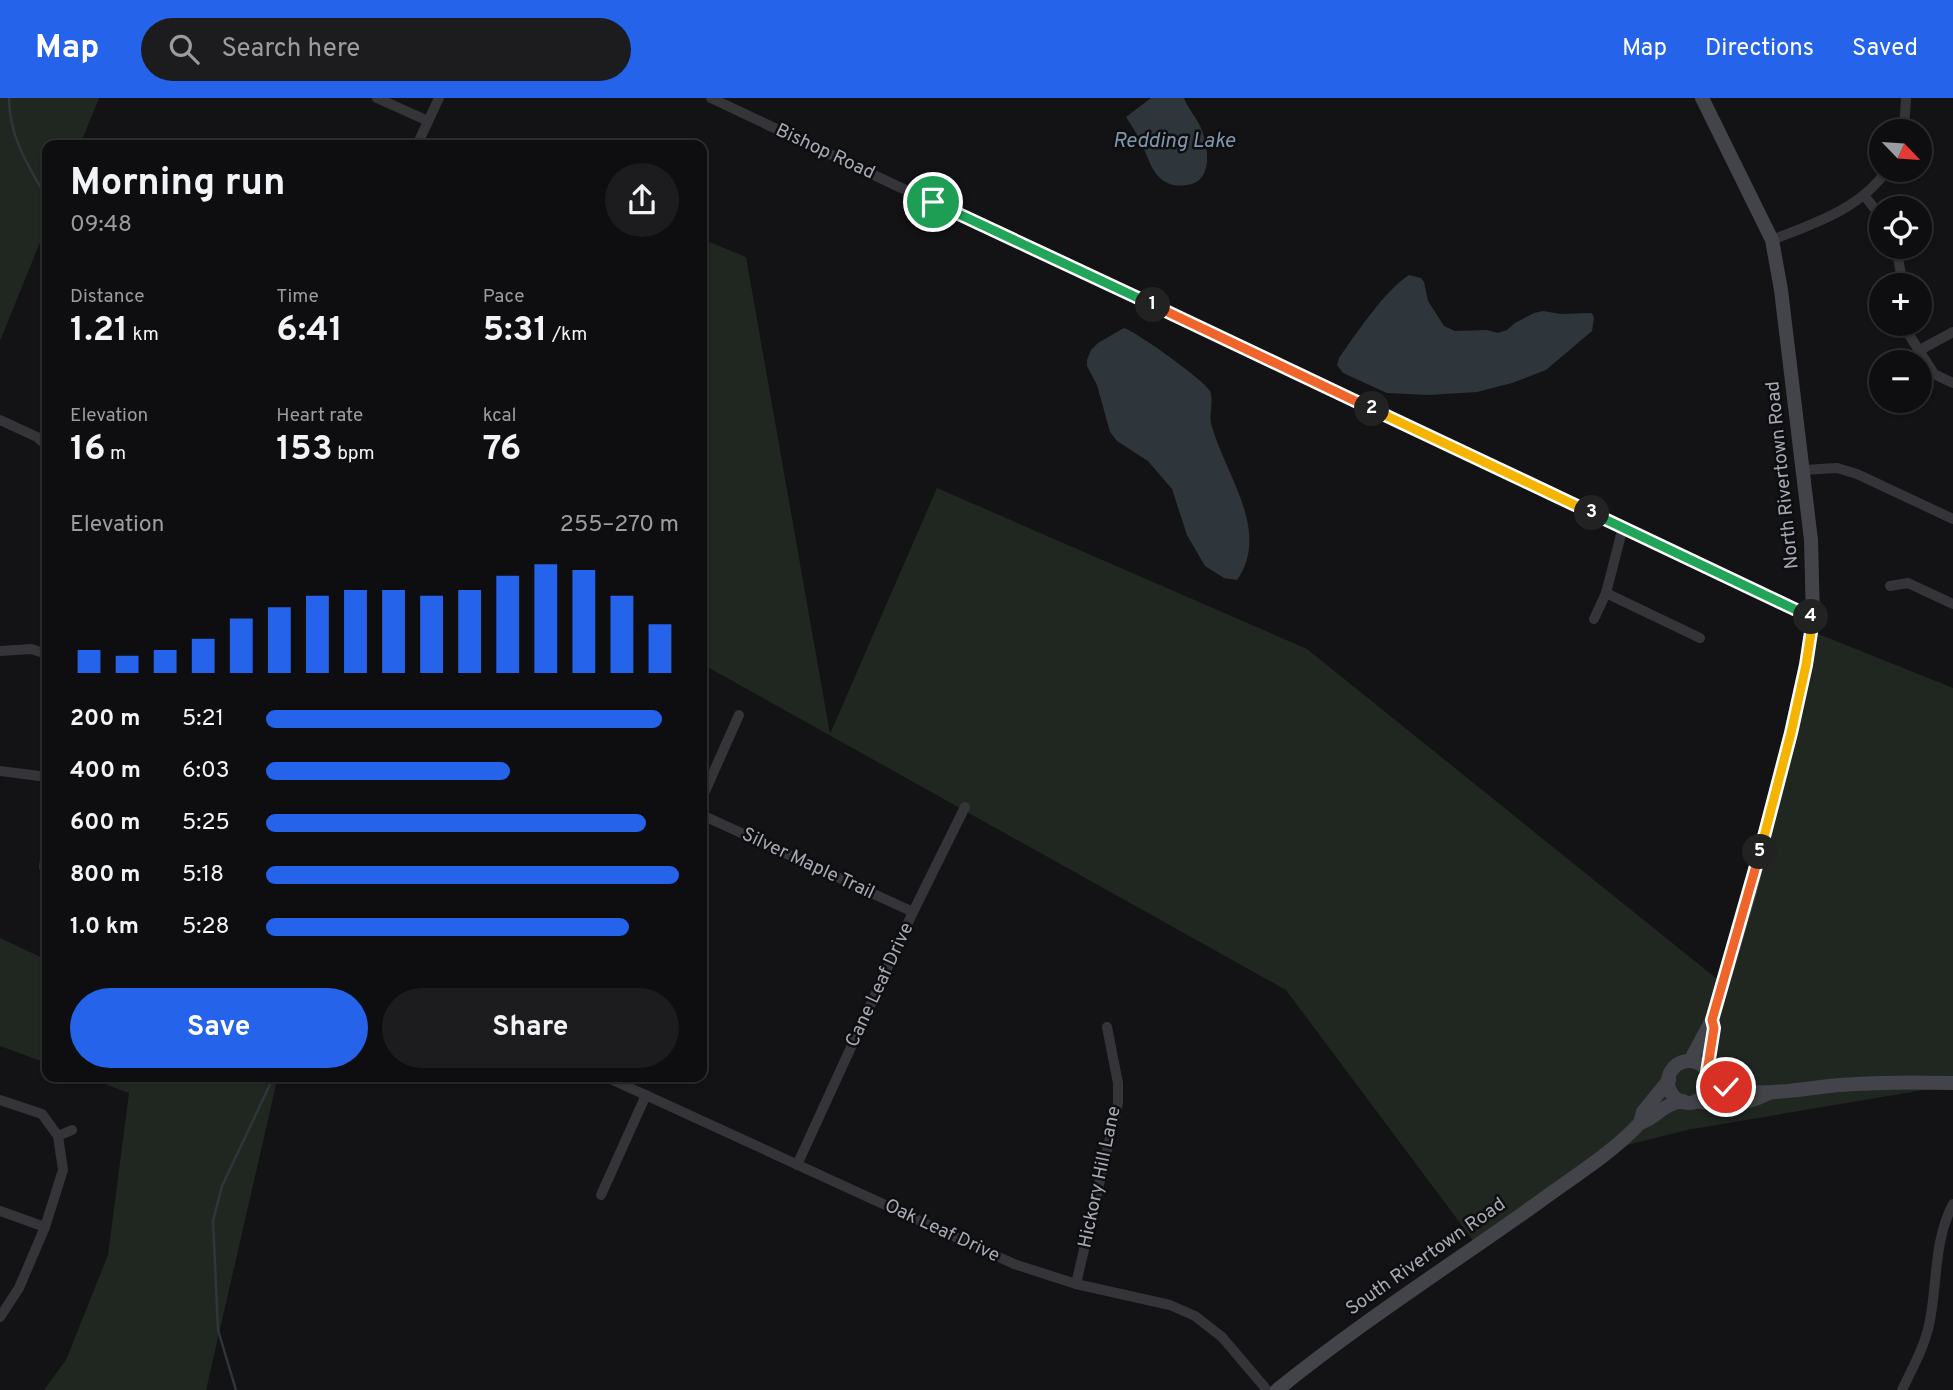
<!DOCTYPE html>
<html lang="en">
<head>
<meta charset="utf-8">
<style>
  :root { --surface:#0e0e10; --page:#1c1c1e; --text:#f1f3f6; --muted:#9b9c9f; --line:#2e2e30; --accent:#2563eb }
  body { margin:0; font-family:Overpass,sans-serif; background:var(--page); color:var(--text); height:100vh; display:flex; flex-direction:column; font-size:26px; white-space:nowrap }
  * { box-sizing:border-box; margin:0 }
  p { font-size:23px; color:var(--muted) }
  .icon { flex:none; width:38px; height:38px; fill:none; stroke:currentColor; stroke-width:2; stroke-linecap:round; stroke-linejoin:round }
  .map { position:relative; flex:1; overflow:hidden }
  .side { position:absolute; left:42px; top:42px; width:665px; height:942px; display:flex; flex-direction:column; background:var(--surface); border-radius:14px; box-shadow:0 2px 5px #0004,0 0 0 2px var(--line) }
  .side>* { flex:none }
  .needle { width:46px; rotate:115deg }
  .controls { position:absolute; left:1869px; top:21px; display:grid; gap:14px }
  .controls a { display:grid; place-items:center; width:63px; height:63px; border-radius:50%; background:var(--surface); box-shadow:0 2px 5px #0004,0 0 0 2px var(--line); font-size:35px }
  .pin { position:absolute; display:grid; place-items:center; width:60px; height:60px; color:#fff; margin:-30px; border:4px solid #fff; border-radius:50%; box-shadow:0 2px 7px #0007 }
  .km { position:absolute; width:35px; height:35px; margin:-18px; border-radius:50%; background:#222; color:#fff; font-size:19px; line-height:35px; text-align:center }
  .round { display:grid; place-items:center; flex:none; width:74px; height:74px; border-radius:37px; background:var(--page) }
  .summary { display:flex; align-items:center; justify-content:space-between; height:119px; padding:0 28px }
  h1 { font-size:38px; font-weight:700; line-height:52px }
  .stats { display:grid; grid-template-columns:repeat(3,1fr); gap:10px; height:119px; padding:7px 28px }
  .stats div { display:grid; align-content:center }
  .stats b { font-size:35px; font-weight:700 }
  .stats small { font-size:19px; font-weight:400 }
  .stats p { font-size:19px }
  .chart { height:196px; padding:14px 28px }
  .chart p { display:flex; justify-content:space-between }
  .chart svg { width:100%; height:126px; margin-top:7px; stroke:var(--accent); stroke-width:6 }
  .primary-button { display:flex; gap:14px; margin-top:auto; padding:14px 28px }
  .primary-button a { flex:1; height:80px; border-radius:42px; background:var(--accent); color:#fff; font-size:28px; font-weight:700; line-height:80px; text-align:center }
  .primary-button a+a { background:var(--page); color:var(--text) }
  ul { padding:0 28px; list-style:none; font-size:23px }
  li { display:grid; grid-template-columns:112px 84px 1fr; align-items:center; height:52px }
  li i { height:18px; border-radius:9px; background:var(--accent) }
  header { display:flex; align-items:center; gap:42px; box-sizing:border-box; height:98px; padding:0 35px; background:var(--accent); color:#fff }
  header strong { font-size:33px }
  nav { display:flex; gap:38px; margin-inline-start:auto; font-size:24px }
  .search { width:490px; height:63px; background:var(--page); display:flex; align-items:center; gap:18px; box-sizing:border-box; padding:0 24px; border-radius:38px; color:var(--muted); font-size:26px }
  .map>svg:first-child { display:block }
  .green { fill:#202721 }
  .water { fill:#2e363c }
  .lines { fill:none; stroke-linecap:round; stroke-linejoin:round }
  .stream { stroke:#2e363c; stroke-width:2.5 }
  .street { stroke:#353539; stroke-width:10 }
  .secondary { stroke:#434449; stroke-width:14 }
  .split-1-casing { stroke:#fff; stroke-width:14 }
  .split-2-casing { stroke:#fff; stroke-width:14 }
  .split-3-casing { stroke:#fff; stroke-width:14 }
  .split-4-casing { stroke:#fff; stroke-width:14 }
  .split-5-casing { stroke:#fff; stroke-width:14 }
  .split-6-casing { stroke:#fff; stroke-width:14 }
  .split-1 { stroke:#22a559; stroke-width:9 }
  .split-2 { stroke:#f0652b; stroke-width:9 }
  .split-3 { stroke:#f5b400; stroke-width:9 }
  .split-4 { stroke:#22a559; stroke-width:9 }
  .split-5 { stroke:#f5b400; stroke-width:9 }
  .split-6 { stroke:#f0652b; stroke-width:9 }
  .labels { text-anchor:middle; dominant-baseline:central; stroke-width:5; stroke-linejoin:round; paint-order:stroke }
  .street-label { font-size:19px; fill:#a6aab4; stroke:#0e0e10 }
  .water-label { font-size:21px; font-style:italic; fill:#7f97ad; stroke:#0e0e10 }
</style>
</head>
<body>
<header>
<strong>Map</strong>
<div class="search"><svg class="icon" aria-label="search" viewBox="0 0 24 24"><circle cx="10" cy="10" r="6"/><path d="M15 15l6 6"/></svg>Search here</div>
<nav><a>Map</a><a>Directions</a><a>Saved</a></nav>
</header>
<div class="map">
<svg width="1953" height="1292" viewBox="0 0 1953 1292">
  <rect width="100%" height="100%" fill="#131315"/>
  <g class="green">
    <polygon points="0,0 99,0 80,47 47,47 47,127 0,243"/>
    <polygon points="702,141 746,159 830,636 937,390 1307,551 1717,881 1775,712 1816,535 1953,590 1953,987 1687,1032 1603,1053 1481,1153 1286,892 702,566"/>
    <polygon points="0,840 47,862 47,965 0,948"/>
    <polygon points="83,978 278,978 206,1292 44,1292 66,1262 108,1157 129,995"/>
  </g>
  <g class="water">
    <path d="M1151,0H1184C1188,11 1196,19 1200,28C1209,48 1214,84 1187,87C1175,89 1165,86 1157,77C1149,67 1146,53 1140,43C1136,34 1131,27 1126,19Z"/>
    <path d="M1409,177L1421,180L1424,184L1428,203L1444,228L1455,233L1487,232L1498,235L1507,232L1515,225L1534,215L1543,213L1561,216L1592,215L1594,220L1592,233L1546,272L1512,285L1477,294L1429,297L1387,295L1343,275L1337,267L1339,260C1356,236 1385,192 1409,177Z"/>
    <path d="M1124,230C1137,234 1205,283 1210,293C1214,304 1209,315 1211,325C1223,374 1272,432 1237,482L1224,480L1205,468L1187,437L1172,391L1148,363L1117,343L1110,334L1097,287L1087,268V262L1091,252L1098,245Z"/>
  </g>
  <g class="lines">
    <g class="stream">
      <path d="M9,0C9,38 28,68 47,100"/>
      <polyline points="236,1292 218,1232 213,1123 222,1088 274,978"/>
    </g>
    <g class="street">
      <polyline points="377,0 428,23"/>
      <polyline points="711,0 1813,521"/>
      <polyline points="1904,33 1906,0"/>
      <polyline points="417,47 439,0"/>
      <polyline points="1864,97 1881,119"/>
      <path d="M1772,142C1815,125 1860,111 1887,72"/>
      <polyline points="1896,149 1903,187"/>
      <polyline points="1907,226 1908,235 1934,276 1953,285"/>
      <polyline points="1918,253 1953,234"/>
      <polyline points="0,322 37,339 47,348"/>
      <polyline points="1803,372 1837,370 1857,376 1953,421"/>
      <polyline points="1890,488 1908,485 1953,506"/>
      <polyline points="1606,495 1700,540"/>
      <polyline points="1594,521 1606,495 1623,429"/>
      <polyline points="0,553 31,551 47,556"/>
      <polyline points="0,673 47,679"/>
      <polyline points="702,700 739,617"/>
      <polyline points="702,717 913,814"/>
      <polyline points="44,769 47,748"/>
      <polyline points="604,978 1014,1166 1076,1186 1170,1207 1195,1218 1222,1239 1267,1292"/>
      <polyline points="0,1002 42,1016 58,1038"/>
      <polyline points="797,1067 913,814 965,709"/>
      <polyline points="601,1097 646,997"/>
      <polyline points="0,1113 45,1129"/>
      <polyline points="1076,1186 1118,1005 1118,985 1107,929"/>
      <polyline points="0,1219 19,1190 45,1129 63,1072 58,1038 72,1032"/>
      <path d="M1902,1292C1912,1271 1924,1250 1929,1227C1938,1186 1933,1144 1953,1106"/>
    </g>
    <g class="secondary">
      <polyline points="1690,963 1712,922 1750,793 1791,635 1806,567 1813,521 1811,442 1781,192 1772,142 1702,0"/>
      <circle cx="1689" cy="984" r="21"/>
      <polyline points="1707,973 1713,926"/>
      <path d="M1709,979C1748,1006 1796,990 1840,987C1878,984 1915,984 1953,985"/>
      <path d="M1696,1003C1721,1009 1746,1007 1769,995"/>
      <polyline points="1640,1025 1643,1014 1669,982"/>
      <path d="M1277,1292C1361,1224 1452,1166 1539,1104C1574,1078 1610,1057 1640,1025C1659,1019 1658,1008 1683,1003"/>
    </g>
  </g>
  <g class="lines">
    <defs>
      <polyline id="split-1" points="933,104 1153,207"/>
      <polyline id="split-2" points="1153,207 1372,311"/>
      <polyline id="split-3" points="1372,311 1592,415"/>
      <polyline id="split-4" points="1592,415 1811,519"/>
      <polyline id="split-5" points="1760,754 1791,635 1806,567 1813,521 1811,519"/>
      <polyline id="split-6" points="1726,989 1709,979 1707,974 1714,930 1712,922 1760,754"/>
    </defs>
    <use href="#split-1" class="split-1-casing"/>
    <use href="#split-2" class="split-2-casing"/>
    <use href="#split-3" class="split-3-casing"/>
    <use href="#split-4" class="split-4-casing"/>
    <use href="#split-5" class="split-5-casing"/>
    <use href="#split-6" class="split-6-casing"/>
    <use href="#split-1" class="split-1"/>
    <use href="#split-2" class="split-2"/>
    <use href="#split-3" class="split-3"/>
    <use href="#split-4" class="split-4"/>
    <use href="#split-5" class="split-5"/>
    <use href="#split-6" class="split-6"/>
  </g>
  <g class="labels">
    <g class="street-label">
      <text transform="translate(825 54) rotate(25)">Bishop Road</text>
      <text transform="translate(1783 377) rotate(-96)">North Rivertown Road</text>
      <text transform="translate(808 766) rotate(25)">Silver Maple Trail</text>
      <text transform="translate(880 887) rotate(-65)">Cane Leaf Drive</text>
      <text transform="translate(1100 1079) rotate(-78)">Hickory Hill Lane</text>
      <text transform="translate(942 1133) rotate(25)">Oak Leaf Drive</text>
      <text transform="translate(1426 1159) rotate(-35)">South Rivertown Road</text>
    </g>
    <g class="water-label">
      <text x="1174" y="43">Redding Lake</text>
    </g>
  </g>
</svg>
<div class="controls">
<a><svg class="needle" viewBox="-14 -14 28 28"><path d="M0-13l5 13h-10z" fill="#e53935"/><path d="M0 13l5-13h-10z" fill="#9b9c9f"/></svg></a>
<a><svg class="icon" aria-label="locate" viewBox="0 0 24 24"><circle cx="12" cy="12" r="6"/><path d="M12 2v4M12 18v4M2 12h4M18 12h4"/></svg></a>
<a>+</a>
<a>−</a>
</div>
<div class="pin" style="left:933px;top:104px;background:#1e9e55"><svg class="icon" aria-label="arrive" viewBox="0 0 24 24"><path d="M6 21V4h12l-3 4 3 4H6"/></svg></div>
<div class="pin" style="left:1726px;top:989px;background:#d93025"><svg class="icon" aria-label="check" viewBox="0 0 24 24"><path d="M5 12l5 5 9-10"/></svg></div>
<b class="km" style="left:1153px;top:207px">1</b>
<b class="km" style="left:1372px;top:311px">2</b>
<b class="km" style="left:1592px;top:415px">3</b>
<b class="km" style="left:1811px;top:519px">4</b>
<b class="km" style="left:1760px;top:754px">5</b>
<section class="side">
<div class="summary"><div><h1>Morning run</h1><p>09:48</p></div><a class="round"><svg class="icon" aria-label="share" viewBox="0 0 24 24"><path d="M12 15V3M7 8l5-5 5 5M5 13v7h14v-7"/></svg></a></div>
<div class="stats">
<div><p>Distance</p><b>1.21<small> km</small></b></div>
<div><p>Time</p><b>6:41</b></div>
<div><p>Pace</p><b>5:31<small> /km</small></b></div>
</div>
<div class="stats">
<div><p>Elevation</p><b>16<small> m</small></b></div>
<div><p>Heart rate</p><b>153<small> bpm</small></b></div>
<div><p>kcal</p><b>76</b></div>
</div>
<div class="chart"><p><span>Elevation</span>255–270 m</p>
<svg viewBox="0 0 160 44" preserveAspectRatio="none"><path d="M5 44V36M15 44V38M25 44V36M35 44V32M45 44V25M55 44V21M65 44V17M75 44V15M85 44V15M95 44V17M105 44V15M115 44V10M125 44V6M135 44V8M145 44V17M155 44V27"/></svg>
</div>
<ul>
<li><b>200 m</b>5:21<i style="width:96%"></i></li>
<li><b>400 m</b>6:03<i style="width:59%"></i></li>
<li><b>600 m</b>5:25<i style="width:92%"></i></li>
<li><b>800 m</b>5:18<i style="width:100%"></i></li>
<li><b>1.0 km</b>5:28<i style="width:88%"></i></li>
</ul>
<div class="primary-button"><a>Save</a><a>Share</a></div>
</section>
</div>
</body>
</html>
